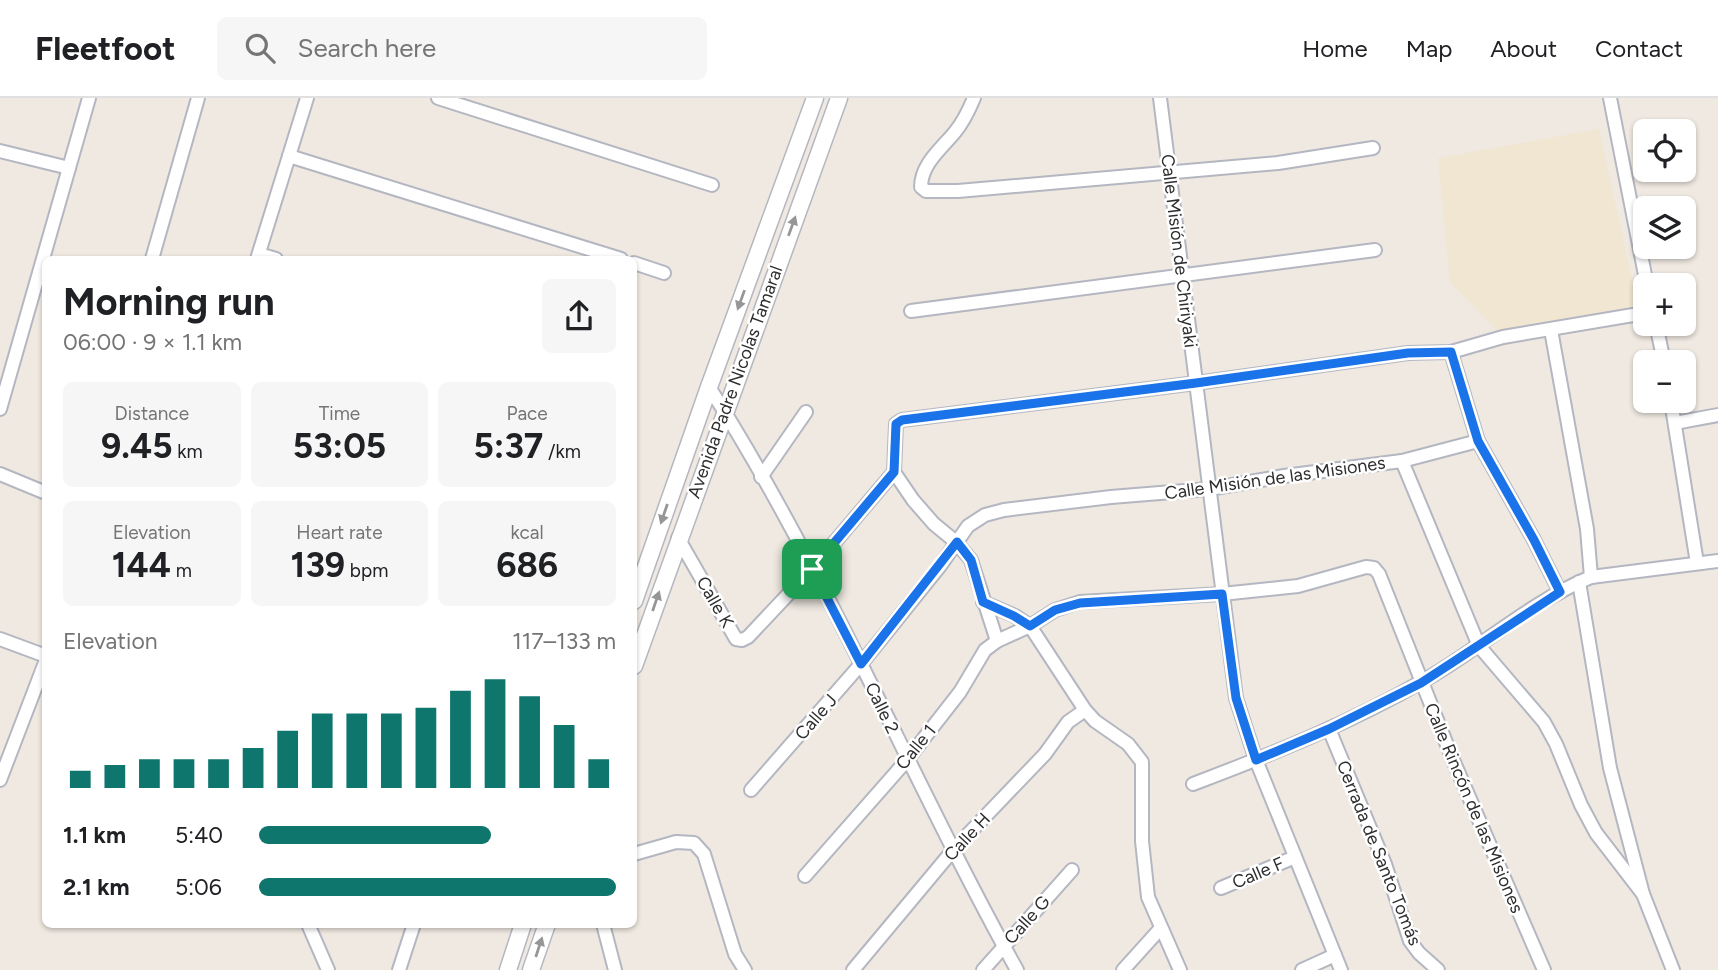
<!DOCTYPE html>
<html lang="en">
<head>
<meta charset="utf-8">
<style>
  :root { --surface:#fff; --page:#f6f6f6; --text:#202124; --muted:#757577; --line:#e0e0e0; --accent:#0f766e }
  body { margin:0; font-family:Figtree,sans-serif; background:var(--page); color:var(--text); height:100vh; display:flex; flex-direction:column; font-size:26px; white-space:nowrap }
  * { box-sizing:border-box; margin:0 }
  p { font-size:23px; color:var(--muted) }
  .icon { flex:none; width:38px; height:38px; fill:none; stroke:currentColor; stroke-width:2; stroke-linecap:round; stroke-linejoin:round }
  .map { position:relative; flex:1; overflow:hidden }
  .details { position:absolute; left:42px; top:158px; width:595px; height:672px; display:flex; flex-direction:column; background:var(--surface); border-radius:10px; box-shadow:0 2px 5px #0004 }
  .details>* { flex:none }
  .fabs { position:absolute; left:1633px; top:21px; display:grid; gap:14px }
  .fabs a { display:grid; place-items:center; width:63px; height:63px; border-radius:10px; background:var(--surface); box-shadow:0 2px 5px #0004; font-size:35px }
  .pin { position:absolute; display:grid; place-items:center; width:60px; height:60px; color:#fff; margin:-30px; border-radius:14px; box-shadow:0 4px 10px #0006 }
  .round { display:grid; place-items:center; flex:none; width:74px; height:74px; border-radius:10px; background:var(--page) }
  .summary { display:flex; align-items:center; justify-content:space-between; height:119px; padding:0 21px }
  h1 { font-size:38px; font-weight:700; line-height:52px }
  .metrics { display:grid; grid-template-columns:repeat(3,1fr); gap:10px; height:119px; padding:7px 21px }
  .metrics div { display:grid; align-content:center; border-radius:10px; background:var(--page); text-align:center }
  .metrics b { font-size:35px; font-weight:700 }
  .metrics small { font-size:19px; font-weight:400 }
  .metrics p { font-size:19px }
  .chart { height:196px; padding:14px 21px }
  .chart p { display:flex; justify-content:space-between }
  .chart svg { width:100%; height:126px; margin-top:7px; stroke:var(--accent); stroke-width:6 }
  ul { padding:0 21px; list-style:none; font-size:23px }
  li { display:grid; grid-template-columns:112px 84px 1fr; align-items:center; height:52px }
  li i { height:18px; border-radius:9px; background:var(--accent) }
  header { display:flex; align-items:center; gap:42px; box-sizing:border-box; height:98px; padding:0 35px; background:var(--surface); border-bottom:2px solid var(--line) }
  header strong { font-size:33px }
  nav { display:flex; gap:38px; margin-inline-start:auto; font-size:24px }
  .search { width:490px; height:63px; background:var(--page); display:flex; align-items:center; gap:18px; box-sizing:border-box; padding:0 24px; border-radius:10px; color:var(--muted); font-size:26px }
  .map>svg:first-child { display:block }
  .education { fill:#f0e6d1 }
  .lines { fill:none; stroke-linecap:round; stroke-linejoin:round }
  .street-casing { stroke:#b4b7c1; stroke-width:16 }
  .secondary-casing { stroke:#b4b7c1; stroke-width:19 }
  .street { stroke:#fff; stroke-width:12 }
  .secondary { stroke:#fff; stroke-width:16 }
  .oneway { fill:#969696 }
  .route-casing { stroke:#fff; stroke-width:14 }
  .route { stroke:#1a73e8; stroke-width:9 }
  .labels { text-anchor:middle; dominant-baseline:central; stroke-width:5; stroke-linejoin:round; paint-order:stroke }
  .street-label { font-size:18px; fill:#2e2e2e; stroke:#fff }
</style>
</head>
<body>
<header>
<strong>Fleetfoot</strong>
<div class="search"><svg class="icon" aria-label="search" viewBox="0 0 24 24"><circle cx="10" cy="10" r="6"/><path d="M15 15l6 6"/></svg>Search here</div>
<nav><a>Home</a><a>Map</a><a>About</a><a>Contact</a></nav>
</header>
<div class="map">
<svg width="1718" height="872" viewBox="0 0 1718 872">
  <rect width="100%" height="100%" fill="#efe9e1"/>
  <polygon class="education" points="1599,31 1638,210 1503,239 1450,184 1438,60"/>
  <g class="lines">
    <defs>
      <g id="street">
        <polyline points="438,0 712,87"/>
        <path d="M974,0C969,12 964,23 955,34C942,50 921,66 921,89L926,93H958L1278,65L1373,50"/>
        <polyline points="1160,0 1236,600 1256,662 1341,872"/>
        <polyline points="1610,0 1647,187"/>
        <polyline points="0,53 69,70"/>
        <polyline points="289,58 621,161"/>
        <polyline points="259,156 276,161"/>
        <polyline points="152,161 198,0"/>
        <polyline points="257,161 307,0"/>
        <polyline points="634,165 664,175"/>
        <polyline points="911,213 1375,152"/>
        <polyline points="1656,226 1664,264"/>
        <polyline points="1551,232 1587,431 1591,479"/>
        <polyline points="1451,254 1478,343 1534,442 1560,494"/>
        <path d="M709,289C827,474 910,680 1017,872"/>
        <polyline points="1671,303 1697,465"/>
        <polyline points="0,311 89,0"/>
        <polyline points="1675,325 1718,317"/>
        <polyline points="1402,363 1479,548 1544,624 1556,646 1581,707 1596,735 1643,796"/>
        <polyline points="894,374 913,402 934,426 956,444 971,462 997,543"/>
        <polyline points="0,376 46,395"/>
        <polyline points="761,379 806,314"/>
        <polyline points="678,440 736,541 742,542 748,539 812,471 894,374 896,326 902,322 1196,285 1408,255 1451,254 1503,239 1645,215"/>
        <polyline points="1579,484 1610,670 1643,796 1673,872"/>
        <polyline points="983,504 1015,518 1030,528 1085,612 1095,623 1128,646 1142,664 1142,743 1148,799 1180,872"/>
        <polyline points="0,541 46,558"/>
        <polyline points="1329,631 1385,766 1410,843 1419,855 1438,872"/>
        <polyline points="0,682 46,562"/>
        <path d="M1193,686C1272,656 1350,625 1423,583C1480,551 1530,504 1591,479L1718,463"/>
        <polyline points="751,692 861,566 940,468 968,428 985,417 1004,412 1111,399 1209,391 1284,378 1402,363 1478,343"/>
        <polyline points="634,756 676,744 694,745 704,756 735,856 745,872"/>
        <polyline points="805,778 907,662 960,594 985,552 997,543 1030,528 1055,512 1080,504 1222,496 1298,488 1366,469 1374,470 1379,476 1453,662 1544,872"/>
        <polyline points="1221,790 1295,759"/>
        <polyline points="308,826 328,872"/>
        <polyline points="603,826 615,872"/>
        <polyline points="399,872 414,826"/>
        <polyline points="853,872 954,751 1045,656 1068,624 1085,612"/>
        <polyline points="983,872 1072,772"/>
        <polyline points="1123,872 1160,831"/>
        <polyline points="1302,872 1335,857"/>
      </g>
      <g id="secondary">
        <polyline points="634,503 709,289 815,0"/>
        <polyline points="634,568 839,0"/>
        <polyline points="508,872 523,826"/>
        <polyline points="531,872 547,826"/>
      </g>
    </defs>
    <use href="#street" class="street-casing"/>
    <use href="#secondary" class="secondary-casing"/>
    <use href="#street" class="street"/>
    <use href="#secondary" class="secondary"/>
  </g>
  <defs><path id="oneway-solid" d="M-6-.8H1V-3.2L6.5 0L1 3.2V.8H-6Z" transform="scale(1.75)"/></defs>
  <g class="oneway">
    <use href="#oneway-solid" transform="translate(792 128) rotate(-70)"/>
    <use href="#oneway-solid" transform="translate(741 202) rotate(110)"/>
    <use href="#oneway-solid" transform="translate(664 416) rotate(109)"/>
    <use href="#oneway-solid" transform="translate(656 503) rotate(-71)"/>
    <use href="#oneway-solid" transform="translate(539 849) rotate(-72)"/>
  </g>
  <g class="lines">
    <defs>
      <polygon id="route" points="1451,254 1478,343 1534,442 1560,494 1421,585 1329,631 1256,662 1236,600 1222,496 1080,505 1055,512 1030,528 1014,518 983,504 971,462 957,444 861,566 812,471 894,374 896,326 902,322 1196,285 1408,255"/>
    </defs>
    <use href="#route" class="route-casing"/>
    <use href="#route" class="route"/>
  </g>
  <g class="labels">
    <g class="street-label">
      <text transform="translate(1179 153) rotate(83)">Calle Misión de Chiriyaki</text>
      <text transform="translate(735 284) rotate(-70)">Avenida Padre Nicolas Tamaral</text>
      <text transform="translate(1275 380) rotate(-8)">Calle Misión de las Misiones</text>
      <text transform="translate(715 504) rotate(60)">Calle K</text>
      <text transform="translate(882 610) rotate(64)">Calle 2</text>
      <text transform="translate(816 619) rotate(-49)">Calle J</text>
      <text transform="translate(916 649) rotate(-51)">Calle 1</text>
      <text transform="translate(1474 710) rotate(67)">Calle Rincón de las Misiones</text>
      <text transform="translate(967 739) rotate(-47)">Calle H</text>
      <text transform="translate(1379 755) rotate(68)">Cerrada de Santo Tomás</text>
      <text transform="translate(1258 775) rotate(-23)">Calle F</text>
      <text transform="translate(1027 822) rotate(-48)">Calle G</text>
    </g>
  </g>
</svg>
<div class="fabs">
<a><svg class="icon" aria-label="locate" viewBox="0 0 24 24"><circle cx="12" cy="12" r="6"/><path d="M12 2v4M12 18v4M2 12h4M18 12h4"/></svg></a>
<a><svg class="icon" aria-label="layers" viewBox="0 0 24 24"><path d="M12 4l9 5-9 5-9-5zM3 14l9 5 9-5"/></svg></a>
<a>+</a>
<a>−</a>
</div>
<div class="pin" style="left:812px;top:471px;background:#1e9e55"><svg class="icon" aria-label="arrive" viewBox="0 0 24 24"><path d="M6 21V4h12l-3 4 3 4H6"/></svg></div>
<section class="details">
<div class="summary"><div><h1>Morning run</h1><p>06:00 · 9 × 1.1 km</p></div><a class="round"><svg class="icon" aria-label="share" viewBox="0 0 24 24"><path d="M12 15V3M7 8l5-5 5 5M5 13v7h14v-7"/></svg></a></div>
<div class="metrics">
<div><p>Distance</p><b>9.45<small> km</small></b></div>
<div><p>Time</p><b>53:05</b></div>
<div><p>Pace</p><b>5:37<small> /km</small></b></div>
</div>
<div class="metrics">
<div><p>Elevation</p><b>144<small> m</small></b></div>
<div><p>Heart rate</p><b>139<small> bpm</small></b></div>
<div><p>kcal</p><b>686</b></div>
</div>
<div class="chart"><p><span>Elevation</span>117–133 m</p>
<svg viewBox="0 0 160 44" preserveAspectRatio="none"><path d="M5 44V38M15 44V36M25 44V34M35 44V34M45 44V34M55 44V30M65 44V24M75 44V18M85 44V18M95 44V18M105 44V16M115 44V10M125 44V6M135 44V12M145 44V22M155 44V34"/></svg>
</div>
<ul>
<li><b>1.1 km</b>5:40<i style="width:65%"></i></li>
<li><b>2.1 km</b>5:06<i style="width:100%"></i></li>
</ul>
</section>
</div>
</body>
</html>
